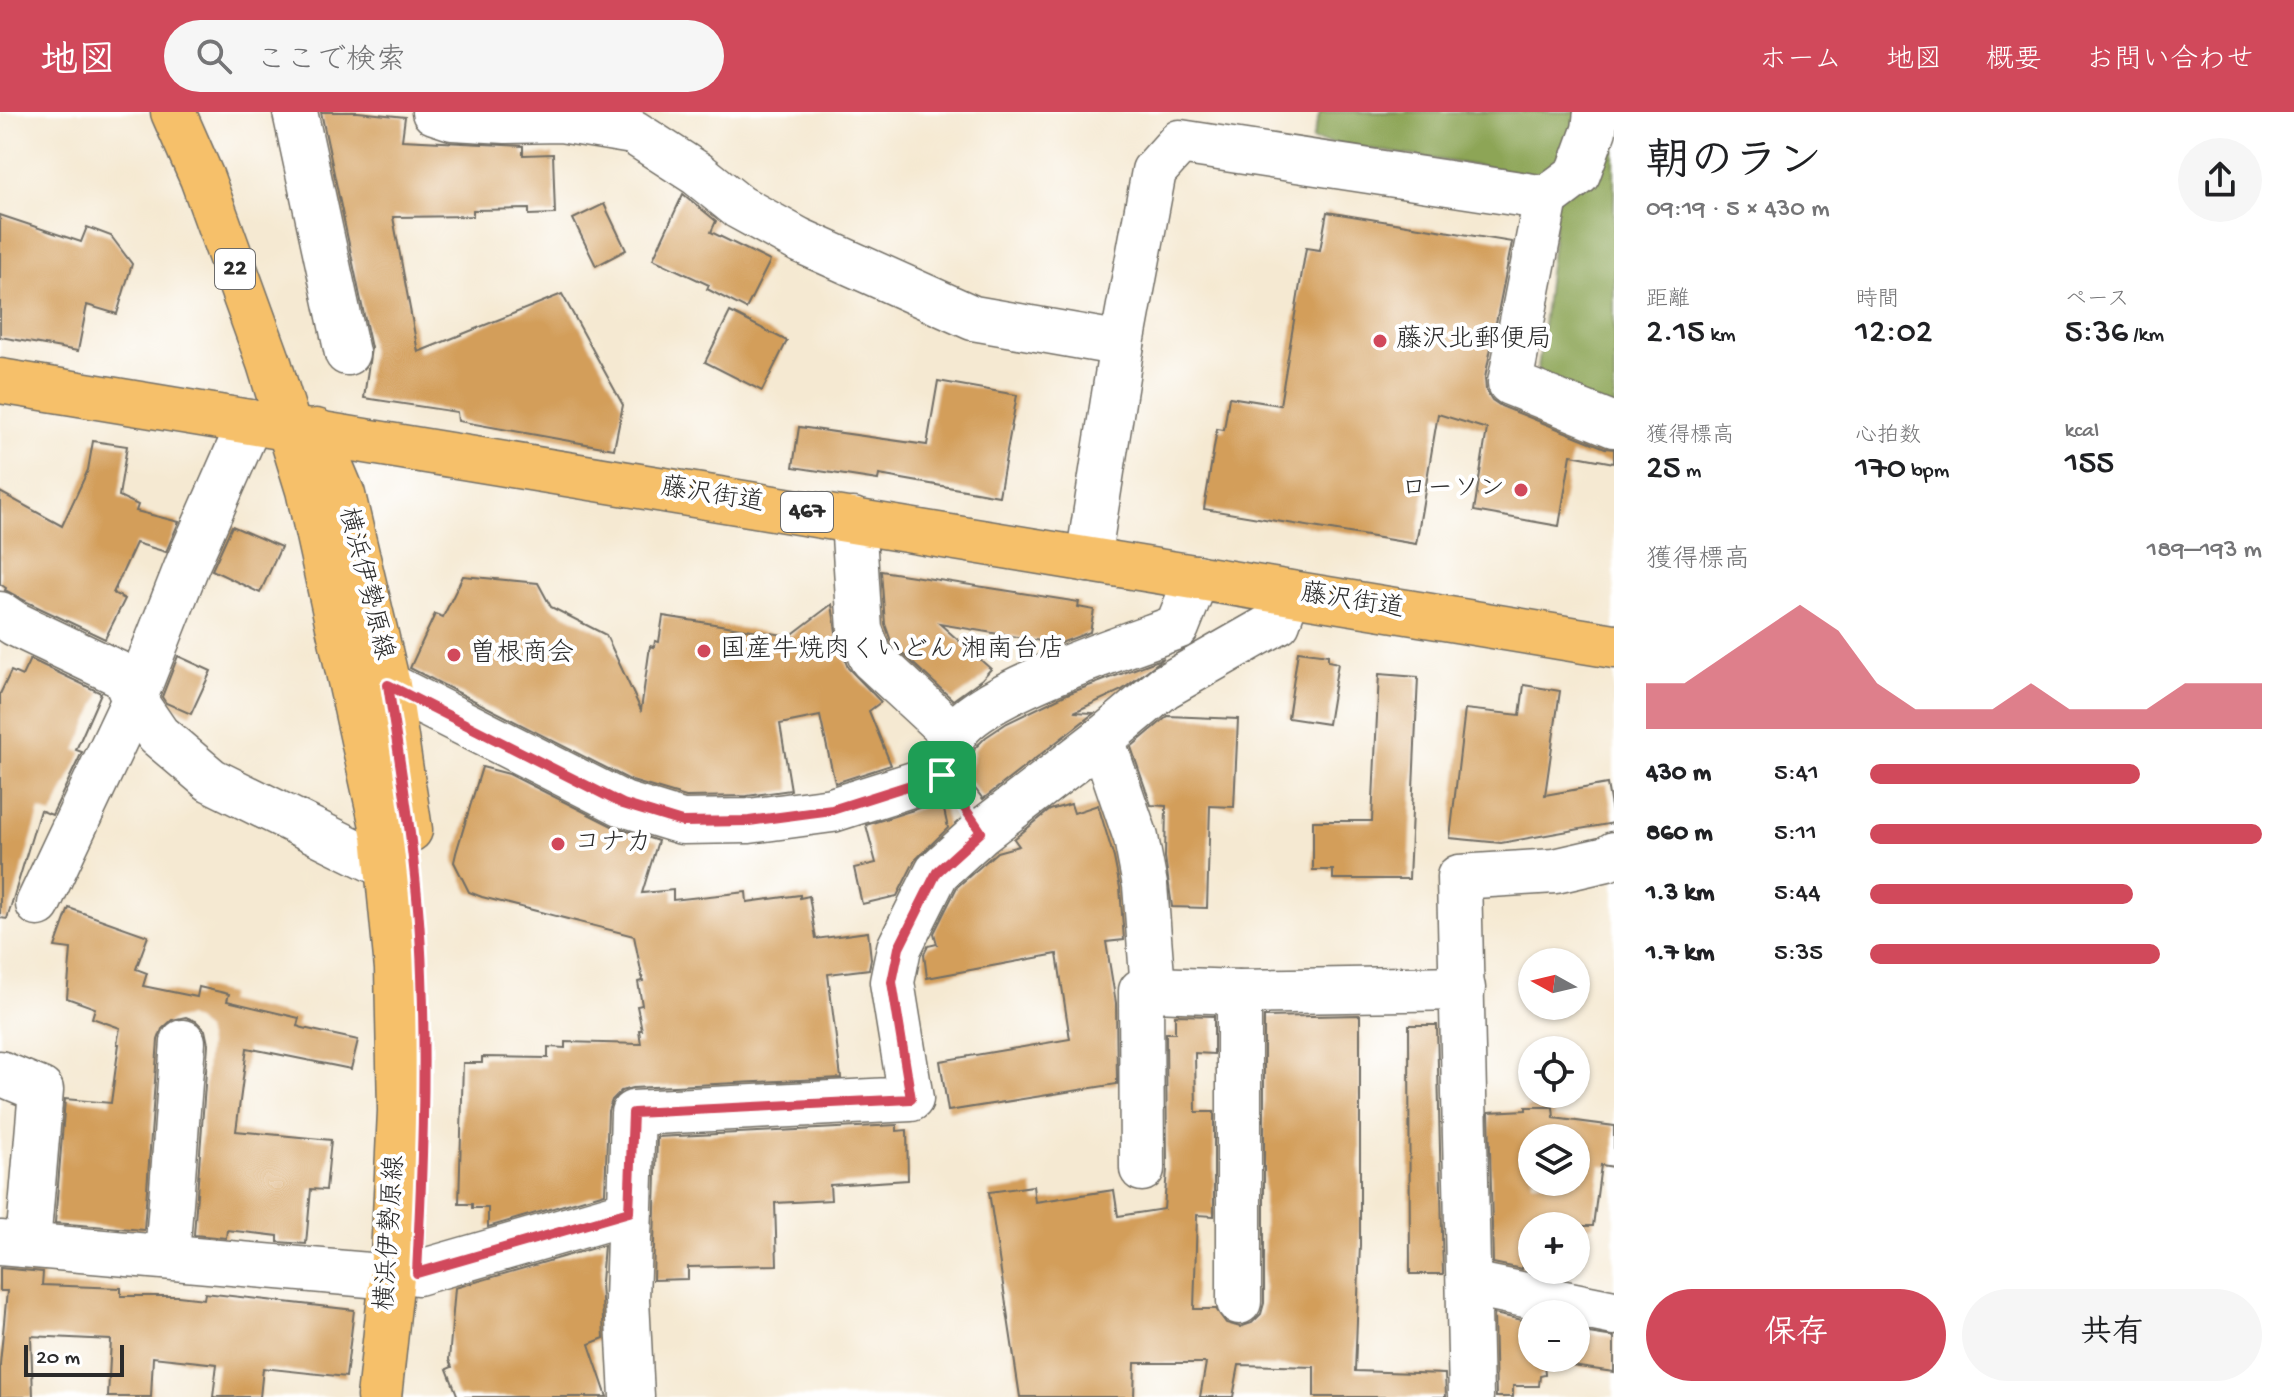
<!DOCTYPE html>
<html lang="ja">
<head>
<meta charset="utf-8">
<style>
  :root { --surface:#fff; --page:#f6f6f6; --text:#202124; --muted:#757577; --accent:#d1495b }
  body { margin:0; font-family:"Gochi Hand","Klee One",sans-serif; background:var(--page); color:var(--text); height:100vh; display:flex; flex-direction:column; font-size:30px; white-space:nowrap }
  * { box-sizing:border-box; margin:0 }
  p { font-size:26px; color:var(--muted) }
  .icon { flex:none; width:44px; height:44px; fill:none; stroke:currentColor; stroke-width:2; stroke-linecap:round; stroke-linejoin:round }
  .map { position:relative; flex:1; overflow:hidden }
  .side { display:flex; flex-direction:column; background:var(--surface); width:680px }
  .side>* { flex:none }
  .needle { width:52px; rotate:278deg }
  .fabs { position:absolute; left:1518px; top:836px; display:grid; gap:16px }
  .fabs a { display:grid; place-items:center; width:72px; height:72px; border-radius:50%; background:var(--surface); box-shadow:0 2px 6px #0004; font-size:40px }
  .scale { position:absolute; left:24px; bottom:20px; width:100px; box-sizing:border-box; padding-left:8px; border:4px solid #2b2b2b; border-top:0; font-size:22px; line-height:28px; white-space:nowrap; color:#2b2b2b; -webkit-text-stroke:6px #fff; paint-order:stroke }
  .pin { position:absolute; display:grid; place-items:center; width:68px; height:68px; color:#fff; margin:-34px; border-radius:16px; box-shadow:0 4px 12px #0006 }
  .round { display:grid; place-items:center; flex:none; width:84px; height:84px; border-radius:42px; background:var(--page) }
  .overview { display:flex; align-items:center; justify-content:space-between; height:136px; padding:0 32px }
  h1 { font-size:44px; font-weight:600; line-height:60px }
  .metrics { display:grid; grid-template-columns:repeat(3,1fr); gap:12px; height:136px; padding:8px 32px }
  .metrics div { display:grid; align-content:center }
  .metrics b { font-size:34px; font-weight:600 }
  .metrics small { font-size:22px; font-weight:400 }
  .metrics p { font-size:22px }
  .chart { height:224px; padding:16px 32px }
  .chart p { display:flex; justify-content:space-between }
  .chart svg { width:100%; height:144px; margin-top:8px; fill:var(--accent); opacity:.7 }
  .button { display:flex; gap:16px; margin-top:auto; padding:16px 32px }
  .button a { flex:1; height:92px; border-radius:48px; background:var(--accent); color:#fff; font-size:32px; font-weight:600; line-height:92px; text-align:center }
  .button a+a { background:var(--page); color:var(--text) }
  ul { padding:0 32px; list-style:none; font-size:26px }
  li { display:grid; grid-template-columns:128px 96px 1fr; align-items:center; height:60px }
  li i { height:20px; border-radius:10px; background:var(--accent) }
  header { display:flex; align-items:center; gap:48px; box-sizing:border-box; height:112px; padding:0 40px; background:var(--accent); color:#fff }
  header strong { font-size:38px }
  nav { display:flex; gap:44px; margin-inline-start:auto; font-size:28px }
  .search { width:560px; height:72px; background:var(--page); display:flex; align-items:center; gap:20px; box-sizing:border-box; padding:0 28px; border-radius:44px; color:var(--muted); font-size:30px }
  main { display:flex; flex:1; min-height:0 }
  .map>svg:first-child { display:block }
  .forest { fill:#8da556; stroke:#5c6840; stroke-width:2 }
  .building { fill:#d39e5a; fill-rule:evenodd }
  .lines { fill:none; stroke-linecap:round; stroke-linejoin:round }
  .minor-casing { stroke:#726e65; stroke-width:47 }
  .major-casing { stroke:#726e65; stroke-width:47 }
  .highway-casing { stroke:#726e65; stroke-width:47 }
  .minor { stroke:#fff; stroke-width:44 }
  .major { stroke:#f6c06b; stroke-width:44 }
  .highway { stroke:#f6c06b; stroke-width:44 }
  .route-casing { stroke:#fff; stroke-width:16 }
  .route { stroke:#d1495b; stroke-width:10 }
  .poi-dot { fill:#d1495b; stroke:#fff; stroke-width:3 }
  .labels { text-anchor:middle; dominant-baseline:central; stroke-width:8; stroke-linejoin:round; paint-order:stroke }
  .shield { fill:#fff; stroke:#6b6b6b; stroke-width:2 }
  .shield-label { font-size:24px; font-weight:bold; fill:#2b2b2b }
  .poi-label { font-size:26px; fill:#2b2b2b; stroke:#fff; text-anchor:start }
  .street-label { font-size:26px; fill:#2b2b2b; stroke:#fff }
</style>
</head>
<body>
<header>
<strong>地図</strong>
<div class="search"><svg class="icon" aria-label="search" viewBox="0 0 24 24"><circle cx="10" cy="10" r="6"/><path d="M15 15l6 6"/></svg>ここで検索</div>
<nav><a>ホーム</a><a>地図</a><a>概要</a><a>お問い合わせ</a></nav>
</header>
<main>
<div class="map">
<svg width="1614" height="1285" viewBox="0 0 1614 1285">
  <rect width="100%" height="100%" fill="#fff"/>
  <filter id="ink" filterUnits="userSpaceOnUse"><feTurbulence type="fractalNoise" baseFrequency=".0125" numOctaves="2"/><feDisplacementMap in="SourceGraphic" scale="16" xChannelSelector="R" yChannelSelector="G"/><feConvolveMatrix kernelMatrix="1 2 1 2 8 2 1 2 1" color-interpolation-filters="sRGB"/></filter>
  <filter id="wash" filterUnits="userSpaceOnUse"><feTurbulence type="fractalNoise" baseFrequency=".006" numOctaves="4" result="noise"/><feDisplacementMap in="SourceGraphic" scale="32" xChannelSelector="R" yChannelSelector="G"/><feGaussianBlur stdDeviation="1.8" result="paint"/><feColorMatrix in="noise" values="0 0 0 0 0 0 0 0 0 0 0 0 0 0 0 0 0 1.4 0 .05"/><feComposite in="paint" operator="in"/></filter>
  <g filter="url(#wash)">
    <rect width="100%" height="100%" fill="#f5e9d2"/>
    <polygon class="forest" points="1320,0 1614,0 1614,297 1537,266 1555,109 1541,64 1312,28"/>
    <g id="blocks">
      <g class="building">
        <polygon points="321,0 358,0 405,5 402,28 523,34 523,43 553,42 555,102 529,103 529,97 473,98 473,104 393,105 418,240 562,182 623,293 614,337 458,309 457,300 364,286 371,236"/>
        <polygon points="683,82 716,109 711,120 770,149 746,197 707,177 709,173 653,147"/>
        <polygon points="604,92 626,138 596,154 573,107"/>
        <polygon points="1327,100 1512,130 1485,266 1486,278 1492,288 1501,294 1605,336 1614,337 1614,351 1571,343 1559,414 1474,399 1487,317 1438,302 1416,432 1204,397 1217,317 1224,318 1229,285 1280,293 1306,136 1320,138"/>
        <polygon points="0,103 81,130 87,115 111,124 132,152 117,202 87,193 78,239 0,225"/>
        <polygon points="730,200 787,229 762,279 705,250"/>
        <polygon points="938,269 1017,283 999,384 879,363 878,368 793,355 799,315 927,333"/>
        <polygon points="93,329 127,334 119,384 138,393 136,399 179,410 166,440 136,431 113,481 125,487 105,527 27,490 5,478 6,476 0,472 0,380 62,414 88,358"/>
        <polygon points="232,414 281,435 260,481 212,458"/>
        <polygon points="881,459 1079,490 1078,495 1094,498 1090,520 1058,532 940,512 991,557 982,567 953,588 892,532 885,512"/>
        <polygon points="463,464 538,471 551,495 606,523 641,598 650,534 654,535 655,529 659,530 663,504 790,524 832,492 837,527 848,556 881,590 869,599 891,653 835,671 820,604 780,612 791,678 747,684 686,685 632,669 410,556 435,502 443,505"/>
        <polygon points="1298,539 1328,543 1328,549 1338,551 1328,612 1288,606"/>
        <polygon points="178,544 211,559 191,602 166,591 162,585"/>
        <polygon points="1164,546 1122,578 1074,600 1094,601 983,687 967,666 975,636 986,625 1007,611 1067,582"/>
        <polygon points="30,547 101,581 76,638 82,640 52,703 40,698 7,807 0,806 0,582 11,559 22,564"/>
        <polygon points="1379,562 1418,565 1409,767 1333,767 1333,758 1313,758 1313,709 1372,709"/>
        <polygon points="1524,573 1560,579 1545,683 1607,672 1614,711 1501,731 1450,726 1465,597 1520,603"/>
        <polygon points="1168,604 1238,607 1234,695 1210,694 1207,796 1172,795 1165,745 1166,694 1151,693 1131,635"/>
        <polygon points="482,655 509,662 612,714 658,729 642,781 673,778 673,788 746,780 747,790 800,783 800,786 809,784 816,827 868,820 871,847 869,857 828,862 841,966 632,976 621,979 612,988 608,999 605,1081 488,1115 488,1096 472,1096 472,1092 459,1092 463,951 482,951 482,945 548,946 548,935 565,936 565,930 641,932 639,918 642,918 637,894 642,893 638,870 643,869 634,824 482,785 469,780 454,750 456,741"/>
        <polygon points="942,689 948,716 915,748 897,784 862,792 854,756 876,751 866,713"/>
        <polygon points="1071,692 1074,701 1098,693 1114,746 1120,776 1124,828 1106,830 1116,891 1117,972 948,999 940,949 1070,927 1057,842 927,866 924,842 928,834 937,832 934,821 957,775 997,740 1019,734 1014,727 1050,698"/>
        <polygon points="69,796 148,824 136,857 147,861 143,874 197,885 199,875 229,882 227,889 299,906 297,914 303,916 358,928 351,957 247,936 236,1019 331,1028 326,1078 311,1077 306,1132 278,1130 278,1124 227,1118 226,1126 194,1123 208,932 205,918 196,909 186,905 172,908 162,917 158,928 144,1118 55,1111 65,987 111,991 119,932 117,932 120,916 92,906 95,896 67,886 71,837 55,835"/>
        <polygon points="1175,903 1214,904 1214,942 1195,941 1196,1000 1214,1000 1214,1104 1197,1103 1194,1197 1216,1197 1226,1211 1240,1215 1252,1211 1261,1202 1264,1191 1264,905 1360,903 1360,1133 1355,1259 1445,1262 1446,1285 1314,1285 1314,1255 1239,1253 1233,1285 1200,1285 1206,1251 1135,1251 1134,1285 1020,1285 989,1080 1033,1074 1035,1090 1114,1078 1118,1104 1164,1097 1167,1057 1166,921 1175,921"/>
        <polygon points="1409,913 1437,913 1443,1162 1410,1162"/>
        <path d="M1526,995H1553L1554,1006L1614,1014V1055L1601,1053L1593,1114H1532V1150L1522,1149V1157L1493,1151L1489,1000L1526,998ZM1532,1026H1576V1070H1532Z"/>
        <polygon points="897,1013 897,1019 907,1018 908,1068 830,1073 831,1088 775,1091 777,1153 688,1155 688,1167 653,1168 657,1025"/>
        <polygon points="604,1133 601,1170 604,1226 589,1232 607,1285 458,1285 447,1257 452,1255 449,1248 455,1176"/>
        <polygon points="0,1156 43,1160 42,1173 121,1176 121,1184 178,1184 204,1187 205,1181 354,1198 346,1265 263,1256 260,1285 213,1285 217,1252 153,1245 151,1285 108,1285 111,1228 31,1224 33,1285 0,1285 0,1252 7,1179 0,1179"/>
        <polygon points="1494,1202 1532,1210 1532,1246 1576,1246 1576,1219 1614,1225 1614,1260 1544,1250 1545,1263 1540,1264 1539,1274 1513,1274 1513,1285 1496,1285"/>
      </g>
    </g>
  </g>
  <g filter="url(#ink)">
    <use href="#blocks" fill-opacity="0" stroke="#726e65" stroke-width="2"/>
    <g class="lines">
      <defs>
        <g id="minor">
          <polyline points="295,0 347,241"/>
          <polyline points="434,0 452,6 506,9 561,8 633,20 698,62 739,95 799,128 973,206 1122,232 1154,59 1180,30 1546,86 1578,62 1594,18 1596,0"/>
          <polyline points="1546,86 1510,271 1614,313"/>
          <polyline points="853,408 860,518 871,546 954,623"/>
          <polyline points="1088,448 1122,232"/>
          <polyline points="0,502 15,512 124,564 134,588 158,623 211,668 387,755"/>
          <polyline points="388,573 623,692 682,710 749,709 832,698 942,663"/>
          <polyline points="1102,627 1136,726 1145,773 1153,877"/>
          <path d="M942,663C945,650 948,632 955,621C983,579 1126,534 1177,515L1197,465"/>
          <polyline points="38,792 134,588 188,451 250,310"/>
          <polyline points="0,961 41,978 28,1132"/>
          <polyline points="1142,1057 1141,879 1153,877 1239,880 1463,876"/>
          <polyline points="0,1131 392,1165"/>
          <polyline points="167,1144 183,930"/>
          <polyline points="417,1161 629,1100"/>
          <polyline points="1471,1172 1614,1201"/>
          <polyline points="1239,1190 1239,880"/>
          <polyline points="632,1285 627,1188 633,1001 911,987 892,870 899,836 937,760 981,720 1102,627 1164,575 1278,510 1288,481"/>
          <polyline points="1471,1285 1459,765 1555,759 1607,747 1614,742"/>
        </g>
        <g id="major">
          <polyline points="173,0 202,66 269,251 308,378 384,723 397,857 400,999 392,1165 379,1285"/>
          <polyline points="316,319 343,383 388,573 410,718"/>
        </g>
        <polyline id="highway" points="0,269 1614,534"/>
      </defs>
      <use href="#minor" class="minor-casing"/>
      <use href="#major" class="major-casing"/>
      <use href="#highway" class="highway-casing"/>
      <use href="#minor" class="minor"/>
      <use href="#major" class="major"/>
      <use href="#highway" class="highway"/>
    </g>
  </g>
  <g class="lines" filter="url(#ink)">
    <defs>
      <path id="route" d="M388,573L623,692L682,710L749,709L832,698L942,663L981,720L937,760L899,836L892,870L911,987L633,1001L629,1100L417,1161C422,1061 426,962 422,863C419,766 403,669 388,573Z"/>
    </defs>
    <use href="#route" class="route-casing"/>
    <use href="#route" class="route"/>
  </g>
  <g class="poi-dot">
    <circle cx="1380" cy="229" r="8"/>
    <circle cx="1521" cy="378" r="8"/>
    <circle cx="704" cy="539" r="8"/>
    <circle cx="454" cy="543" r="8"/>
    <circle cx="558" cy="732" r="8"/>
  </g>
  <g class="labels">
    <g class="shield">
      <rect x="215" y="137" width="40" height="40" rx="6"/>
      <rect x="781" y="380" width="52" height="40" rx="6"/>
    </g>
    <g class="shield-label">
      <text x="235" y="157">22</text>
      <text x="807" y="400">467</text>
    </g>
    <g class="poi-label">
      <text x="1396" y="229">藤沢北郵便局</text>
      <text x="1505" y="378" text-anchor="end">ローソン</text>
      <text x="720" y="539">国産牛焼肉くいどん 湘南台店</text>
      <text x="470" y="543">曽根商会</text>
      <text x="574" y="732">コナカ</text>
    </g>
    <g class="street-label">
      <text transform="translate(712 385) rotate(9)">藤沢街道</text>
      <text transform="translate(364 472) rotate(76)">横浜伊勢原線</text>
      <text transform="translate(1352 491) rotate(9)">藤沢街道</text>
      <text transform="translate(392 1121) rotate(-86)">横浜伊勢原線</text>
    </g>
  </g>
</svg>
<div class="fabs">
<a><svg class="needle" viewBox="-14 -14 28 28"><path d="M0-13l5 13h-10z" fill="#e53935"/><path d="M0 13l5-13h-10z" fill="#757577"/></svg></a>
<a><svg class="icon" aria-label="locate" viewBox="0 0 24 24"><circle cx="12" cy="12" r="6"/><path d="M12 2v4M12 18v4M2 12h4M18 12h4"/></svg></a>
<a><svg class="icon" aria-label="layers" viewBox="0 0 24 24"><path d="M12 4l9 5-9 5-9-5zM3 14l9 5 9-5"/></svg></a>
<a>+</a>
<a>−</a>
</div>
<div class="scale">20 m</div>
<div class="pin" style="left:942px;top:663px;background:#1e9e55"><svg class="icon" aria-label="arrive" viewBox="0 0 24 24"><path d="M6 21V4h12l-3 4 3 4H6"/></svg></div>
</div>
<section class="side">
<div class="overview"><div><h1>朝のラン</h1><p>09:19 · 5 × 430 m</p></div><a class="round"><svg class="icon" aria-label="share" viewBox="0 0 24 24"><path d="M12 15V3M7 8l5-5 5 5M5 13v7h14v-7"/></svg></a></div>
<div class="metrics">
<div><p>距離</p><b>2.15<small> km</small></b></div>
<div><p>時間</p><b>12:02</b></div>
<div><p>ペース</p><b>5:36<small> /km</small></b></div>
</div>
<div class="metrics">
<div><p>獲得標高</p><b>25<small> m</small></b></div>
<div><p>心拍数</p><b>170<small> bpm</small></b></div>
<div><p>kcal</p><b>155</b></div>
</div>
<div class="chart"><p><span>獲得標高</span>189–193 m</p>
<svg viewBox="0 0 160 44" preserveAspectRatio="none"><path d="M0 44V30L10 30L20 22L30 14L40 6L50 14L60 30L70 38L80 38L90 38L100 30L110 38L120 38L130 38L140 30L150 30L160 30V44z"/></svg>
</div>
<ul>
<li><b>430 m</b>5:41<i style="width:69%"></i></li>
<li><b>860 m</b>5:11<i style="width:100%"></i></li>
<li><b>1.3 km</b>5:44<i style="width:67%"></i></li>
<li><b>1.7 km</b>5:35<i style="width:74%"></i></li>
</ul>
<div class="button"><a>保存</a><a>共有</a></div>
</section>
</main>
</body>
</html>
